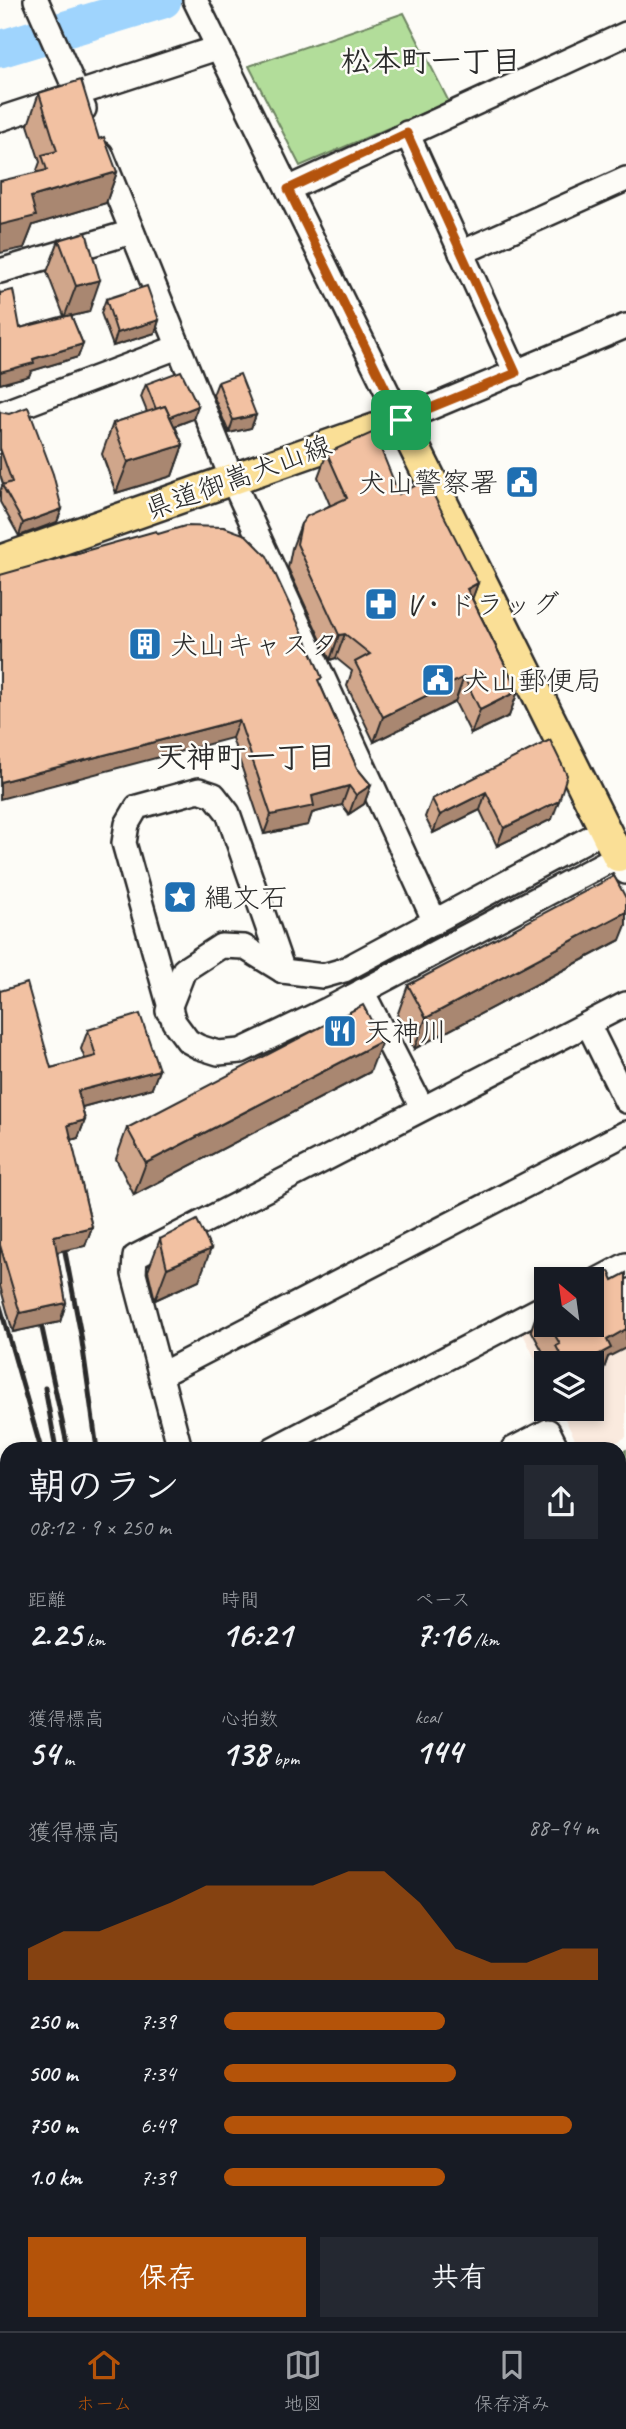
<!DOCTYPE html>
<html lang="ja">
<head>
<meta charset="utf-8">
<style>
  :root { --surface:#171b24; --page:#242831; --text:#f1f3f6; --muted:#9ea1a6; --line:#363941; --accent:#b45309 }
  body { margin:0; font-family:Caveat,"Klee One",sans-serif; background:var(--page); color:var(--text); height:100vh; display:flex; flex-direction:column; font-size:26px; white-space:nowrap }
  * { box-sizing:border-box; margin:0 }
  p { font-size:23px; color:var(--muted) }
  .icon { flex:none; width:38px; height:38px; fill:none; stroke:currentColor; stroke-width:2; stroke-linecap:round; stroke-linejoin:round }
  .map { position:relative; flex:1; overflow:hidden }
  .details { position:absolute; left:0px; top:1442px; width:626px; height:889px; display:flex; flex-direction:column; background:var(--surface); border-radius:21px 21px 0 0; box-shadow:0 4px 10px #0003 }
  .details>* { flex:none }
  .needle { width:46px; rotate:331deg }
  .fabs { position:absolute; left:534px; top:1267px; display:grid; gap:14px }
  .fabs a { display:grid; place-items:center; width:70px; height:70px; border-radius:0px; background:var(--surface); box-shadow:0 4px 10px #0003; font-size:35px }
  .pin { position:absolute; display:grid; place-items:center; width:60px; height:60px; color:#fff; margin:-30px; border-radius:14px; box-shadow:0 4px 10px #0006 }
  .round { display:grid; place-items:center; flex:none; width:74px; height:74px; border-radius:0px; background:var(--page) }
  .overview { display:flex; align-items:center; justify-content:space-between; height:119px; padding:0 28px }
  h1 { font-size:38px; font-weight:700; line-height:52px }
  .figures { display:grid; grid-template-columns:repeat(3,1fr); gap:10px; height:119px; padding:7px 28px }
  .figures div { display:grid; align-content:center }
  .figures b { font-size:35px; font-weight:700 }
  .figures small { font-size:19px; font-weight:400 }
  .figures p { font-size:19px }
  .chart { height:196px; padding:14px 28px }
  .chart p { display:flex; justify-content:space-between }
  .chart svg { width:100%; height:126px; margin-top:7px; fill:var(--accent); opacity:.7 }
  .action { display:flex; gap:14px; margin-top:auto; padding:14px 28px }
  .action a { flex:1; height:80px; border-radius:0px; background:var(--accent); color:#fff; font-size:28px; font-weight:700; line-height:80px; text-align:center }
  .action a+a { background:var(--page); color:var(--text) }
  ul { padding:0 28px; list-style:none; font-size:23px }
  li { display:grid; grid-template-columns:112px 84px 1fr; align-items:center; height:52px }
  li i { height:18px; border-radius:9px; background:var(--accent) }
  .tabs { display:flex; justify-content:space-around; align-items:center; height:98px; border-top:2px solid var(--line); background:var(--surface); font-size:19px; color:var(--muted) }
  .tabs a { display:grid; justify-items:center; gap:4px }
  .tabs .selected { color:var(--accent) }
  .map>svg:first-child { display:block }
  .built { fill:#faeade }
  .green { fill:#b2dd9a; stroke:#6e8462; stroke-width:2 }
  .lines { fill:none; stroke-linecap:round; stroke-linejoin:round }
  .river { stroke:#9fd4fd; stroke-width:37 }
  .minor-casing { stroke:#2b2b2b; stroke-width:28 }
  .major-casing { stroke:#2b2b2b; stroke-width:35 }
  .minor { stroke:#fdfcf7; stroke-width:23 }
  .major { stroke:#fadf96; stroke-width:30 }
  .rail { stroke:#2b2b2b; stroke-width:5 }
  .wall { fill:#d0a68b; stroke:#2b2b2b; stroke-width:2 }
  .shaded-wall { fill:#a98771; stroke:#2b2b2b; stroke-width:2 }
  .building { fill:#f2c1a2; stroke:#2b2b2b; stroke-width:2 }
  .route-casing { stroke:#fff; stroke-width:14 }
  .route { stroke:#b45309; stroke-width:9 }
  .labels { text-anchor:middle; dominant-baseline:central; stroke-width:5; stroke-linejoin:round; paint-order:stroke }
  .street-label { font-size:28px; fill:#2b2b2b; stroke:#fdfcf7 }
  .poi-label { font-size:28px; fill:#2b2b2b; stroke:#fdfcf7; text-anchor:start }
  .neighbourhood-label { font-size:30px; font-weight:bold; fill:#2b2b2b; stroke:#fdfcf7 }
</style>
</head>
<body>
<div class="map">
<svg width="626" height="2331" viewBox="0 0 626 2331">
  <rect width="100%" height="100%" fill="#fdfcf7"/>
  <filter id="ink" filterUnits="userSpaceOnUse"><feTurbulence type="fractalNoise" baseFrequency=".0143" numOctaves="2"/><feDisplacementMap in="SourceGraphic" scale="14" xChannelSelector="R" yChannelSelector="G"/><feConvolveMatrix kernelMatrix="1 2 1 2 8 2 1 2 1" color-interpolation-filters="sRGB"/></filter>
  <g filter="url(#ink)">
    <polygon class="built" points="626,1267 626,1437 604,1449 580,1449 560,1409 592,1409 592,1363 546,1363 546,1380 519,1326 592,1325"/>
    <g class="green">
      <polygon points="404,13 449,102 300,166 249,66"/>
      <polygon points="626,1450 626,1541 620,1528 620,1453"/>
    </g>
    <g class="lines">
      <polyline class="river" points="0,49 163,0"/>
      <defs>
        <g id="minor">
          <polyline points="36,0 84,109"/>
          <polyline points="195,0 401,420 626,326"/>
          <polyline points="0,119 217,48"/>
          <polyline points="407,133 516,373"/>
          <polyline points="101,154 232,479 435,922"/>
          <polyline points="288,189 626,34"/>
          <polyline points="461,253 626,179"/>
          <polyline points="0,271 132,232"/>
          <polyline points="0,414 178,347"/>
          <polyline points="605,830 344,970 323,976 283,971 228,813 214,795 199,790 137,807 127,824 124,843 174,1022 188,1041 199,1047 218,1053 241,1051 327,1010 618,856 626,872"/>
          <polyline points="362,991 422,1108"/>
          <polyline points="168,1011 184,970 221,946 244,947 283,971"/>
          <polyline points="588,1024 626,1101"/>
          <polyline points="592,1283 626,1265"/>
          <polyline points="162,1374 626,1133"/>
          <polyline points="180,1449 134,1274 135,1257 626,1004"/>
          <polyline points="273,1449 546,1306"/>
          <polyline points="513,1449 548,1431 557,1449"/>
          <polyline points="620,1662 626,1659"/>
          <polyline points="620,1783 626,1780"/>
          <polyline points="620,1925 626,1921"/>
          <polyline points="620,2022 626,2020"/>
          <polyline points="0,2032 7,2029"/>
          <polyline points="620,2074 626,2085"/>
          <polyline points="620,2159 626,2160"/>
          <polyline points="620,2254 626,2268"/>
          <polyline points="620,2314 626,2311"/>
          <polyline points="329,2324 331,2331"/>
          <polyline points="579,2331 595,2324"/>
        </g>
        <polyline id="major" points="0,561 401,420 618,856 626,852"/>
      </defs>
      <use href="#minor" class="minor-casing"/>
      <use href="#major" class="major-casing"/>
      <use href="#minor" class="minor"/>
      <use href="#major" class="major"/>
      <g class="rail">
        <polyline points="61,1231 81,1335 97,1449"/>
        <polyline points="37,1305 68,1449"/>
        <polyline points="0,1306 41,1449"/>
        <polyline points="45,1388 56,1449"/>
        <polyline points="620,2180 626,2180"/>
        <polyline points="620,2193 626,2193"/>
        <polyline points="243,2324 243,2331"/>
        <polyline points="297,2324 299,2331"/>
      </g>
    </g>
    <g class="wall">
      <polygon points="39,93 99,139 117,172 106,203 33,225 24,248 36,173 40,162 28,125"/>
      <polygon points="59,240 89,312 71,316 83,344 78,357 31,371 29,376 0,384 0,293 20,328 64,316 47,272"/>
      <polygon points="106,299 159,320 155,333 113,346 101,313"/>
      <polygon points="218,382 256,415 251,428 229,433 213,395"/>
      <polygon points="146,384 193,419 175,426 183,445 172,476 116,493 102,454 113,423 147,412 141,397"/>
      <polygon points="0,412 62,509 57,522 19,536 0,502 0,491 3,484 0,475"/>
      <polygon points="327,453 399,494 478,583 472,599 518,691 509,716 471,734 455,702 374,742 347,686 352,671 336,658 330,660 288,568 292,548 301,524 330,505 318,477"/>
      <polygon points="158,534 320,684 357,768 371,785 364,804 349,814 342,805 312,813 308,825 264,834 232,738"/>
      <polygon points="550,740 552,819 497,846 480,810 433,833 425,817 432,799"/>
      <polygon points="620,940 414,1049 397,1016 408,985"/>
      <polygon points="0,991 51,1068 85,1059 81,1049 88,1030 159,1070 152,1088 82,1107 85,1120 78,1138 71,1140 92,1227 85,1246 57,1252 66,1303 60,1322 13,1332 0,1286"/>
      <polygon points="370,1072 134,1195 116,1159 127,1128"/>
      <polygon points="160,1239 199,1280 155,1300 148,1271"/>
      <polygon points="546,1303 546,1325 592,1325 608,1357 603,1371 592,1363 549,1363 531,1330 539,1307"/>
      <polygon points="7,1663 7,1965 0,1949 0,1666"/>
    </g>
    <g class="shaded-wall">
      <polygon points="117,172 106,203 33,225 24,248 0,253 0,225 31,197"/>
      <polygon points="100,280 89,312 64,318 76,286"/>
      <polygon points="159,320 155,333 113,346 117,333"/>
      <polygon points="83,344 78,357 31,371 29,376 0,384 0,372 33,359"/>
      <polygon points="198,406 193,419 156,433 161,420"/>
      <polygon points="256,415 251,428 229,433 233,420"/>
      <polygon points="183,445 172,476 116,493 128,462"/>
      <polygon points="62,509 57,522 19,536 23,523"/>
      <polygon points="478,583 469,608 467,589"/>
      <polygon points="345,634 336,658 330,660 339,635"/>
      <polygon points="464,677 455,702 374,742 383,717"/>
      <polygon points="518,691 509,716 471,734 480,710"/>
      <polygon points="239,720 232,738 0,799 0,782"/>
      <polygon points="371,785 364,804 349,814 356,795"/>
      <polygon points="349,786 342,805 312,813 308,825 264,834 271,815 312,796"/>
      <polygon points="486,792 480,810 433,833 440,815"/>
      <polygon points="559,801 552,819 497,846 504,828"/>
      <polygon points="626,912 626,925 620,940 414,1049 426,1018"/>
      <polygon points="382,1041 370,1072 134,1195 146,1163"/>
      <polygon points="159,1070 152,1088 71,1110 78,1091"/>
      <polygon points="85,1120 78,1138 61,1143 68,1125"/>
      <polygon points="92,1227 85,1246 47,1254 54,1236"/>
      <polygon points="211,1249 199,1280 155,1300 167,1268"/>
      <polygon points="66,1303 60,1322 13,1332 20,1313"/>
      <polygon points="626,1329 626,1348 608,1357 603,1371 592,1377 592,1363 583,1363 607,1340"/>
    </g>
    <g class="building">
      <polygon points="81,80 99,139 104,137 117,172 31,197 36,216 0,225 0,181 47,170 42,155 57,151 39,93"/>
      <polygon points="86,232 100,280 76,286 59,240"/>
      <polygon points="147,286 159,320 117,333 106,299"/>
      <polygon points="13,290 20,328 71,315 83,344 33,359 34,363 0,372 0,293"/>
      <polygon points="181,371 198,406 170,417 165,406 156,409 146,384"/>
      <polygon points="240,374 256,415 233,420 218,382"/>
      <polygon points="165,406 183,445 128,462 113,423"/>
      <polygon points="28,407 53,474 62,509 23,523 2,485 12,482 0,448 0,412 9,414"/>
      <polygon points="374,432 399,494 426,480 478,583 467,589 518,691 480,710 464,677 383,717 355,662 370,654 345,634 339,635 297,544 301,524 307,516 347,498 327,453"/>
      <polygon points="185,526 224,527 246,535 267,556 310,649 322,678 318,680 357,768 371,785 356,795 349,786 312,796 314,806 271,815 239,720 0,782 0,575 156,531 158,534"/>
      <polygon points="550,740 567,775 559,801 504,828 486,792 440,815 432,799"/>
      <polygon points="614,876 626,898 626,912 426,1018 408,985"/>
      <polygon points="27,983 51,1068 96,1056 88,1030 140,1014 159,1070 78,1091 85,1120 68,1125 92,1227 54,1236 66,1303 20,1313 0,1245 0,991"/>
      <polygon points="363,1005 382,1041 146,1163 127,1128"/>
      <polygon points="197,1220 211,1249 167,1268 160,1239"/>
      <polygon points="609,1271 613,1280 626,1273 626,1329 607,1340 611,1348 583,1363 565,1363 556,1346 560,1344 549,1325 592,1325 592,1279 586,1279 596,1273"/>
      <polygon points="546,1303 546,1319 539,1307"/>
      <polygon points="7,1663 7,1921 0,1905 0,1666"/>
    </g>
  </g>
  <g class="lines" filter="url(#ink)">
    <defs>
      <polygon id="route" points="407,133 516,373 401,420 288,189"/>
    </defs>
    <use href="#route" class="route-casing"/>
    <use href="#route" class="route"/>
  </g>
  <defs>
    <symbol id="civic-square" viewBox="-11 -11 22 22"><rect x="-9" y="-9" width="18" height="18" rx="4" fill="#1f6fb2" stroke="#fdfcf7"/><path d="M-.6-6.5H3V-4.5H.6V-3L4-1V1h2V6H-6V1h2V-1L-.6-3ZM-1.2 2.5V6h2.4V2.5Z" fill="#fff"/></symbol>
    <symbol id="pharmacy-square" viewBox="-11 -11 22 22"><rect x="-9" y="-9" width="18" height="18" rx="4" fill="#1f6fb2" stroke="#fdfcf7"/><path d="M-2-6h4v4h4v4h-4v4h-4v-4h-4v-4h4Z" fill="#fff"/></symbol>
    <symbol id="building-square" viewBox="-11 -11 22 22"><rect x="-9" y="-9" width="18" height="18" rx="4" fill="#1f6fb2" stroke="#fdfcf7"/><path d="M-4-6H4V6H1V3H-1V6H-4ZM-2.5-4.3h1.7v1.8h-1.7ZM.8-4.3h1.7v1.8H.8ZM-2.5-1h1.7V.8h-1.7ZM.8-1h1.7V.8H.8Z" fill="#fff"/></symbol>
    <symbol id="sight-square" viewBox="-11 -11 22 22"><rect x="-9" y="-9" width="18" height="18" rx="4" fill="#1f6fb2" stroke="#fdfcf7"/><path d="M0-6L1.8-2.2L6-1.7L2.9 1.2L3.7 5.4L0 3.3L-3.7 5.4L-2.9 1.2L-6-1.7L-1.8-2.2Z" fill="#fff"/></symbol>
    <symbol id="restaurant-square" viewBox="-11 -11 22 22"><rect x="-9" y="-9" width="18" height="18" rx="4" fill="#1f6fb2" stroke="#fdfcf7"/><path d="M-5-6h1v4h1v-4h1v4h1v-4h1v5L-1.5 .5V6h-2V.5L-5-1ZM5-6V6H3V1.5H1.5Q1.5-4 5-6Z" fill="#fff"/></symbol>
  </defs>
  <g fill-rule="evenodd">
    <use href="#civic-square" x="503" y="463" width="38" height="38"/>
    <use href="#pharmacy-square" x="362" y="585" width="38" height="38"/>
    <use href="#building-square" x="126" y="625" width="38" height="38"/>
    <use href="#civic-square" x="419" y="661" width="38" height="38"/>
    <use href="#sight-square" x="161" y="878" width="38" height="38"/>
    <use href="#restaurant-square" x="321" y="1012" width="38" height="38"/>
  </g>
  <g class="labels">
    <g class="street-label">
      <text transform="translate(238 477) rotate(-20)">県道御嵩犬山線</text>
    </g>
    <g class="poi-label">
      <text x="498" y="482" text-anchor="end">犬山警察署</text>
      <text x="406" y="604">V・ドラッグ</text>
      <text x="170" y="644">犬山キャスタ</text>
      <text x="462" y="680">犬山郵便局</text>
      <text x="204" y="897">縄文石</text>
      <text x="364" y="1031">天神川</text>
    </g>
    <g class="neighbourhood-label">
      <text x="431" y="61">松本町一丁目</text>
      <text x="246" y="757">天神町一丁目</text>
    </g>
  </g>
</svg>
<div class="fabs">
<a><svg class="needle" viewBox="-14 -14 28 28"><path d="M0-13l5 13h-10z" fill="#e53935"/><path d="M0 13l5-13h-10z" fill="#9ea1a6"/></svg></a>
<a><svg class="icon" aria-label="layers" viewBox="0 0 24 24"><path d="M12 4l9 5-9 5-9-5zM3 14l9 5 9-5"/></svg></a>
</div>
<div class="pin" style="left:401px;top:420px;background:#1e9e55"><svg class="icon" aria-label="arrive" viewBox="0 0 24 24"><path d="M6 21V4h12l-3 4 3 4H6"/></svg></div>
<section class="details">
<div class="overview"><div><h1>朝のラン</h1><p>08:12 · 9 × 250 m</p></div><a class="round"><svg class="icon" aria-label="share" viewBox="0 0 24 24"><path d="M12 15V3M7 8l5-5 5 5M5 13v7h14v-7"/></svg></a></div>
<div class="figures">
<div><p>距離</p><b>2.25<small> km</small></b></div>
<div><p>時間</p><b>16:21</b></div>
<div><p>ペース</p><b>7:16<small> /km</small></b></div>
</div>
<div class="figures">
<div><p>獲得標高</p><b>54<small> m</small></b></div>
<div><p>心拍数</p><b>138<small> bpm</small></b></div>
<div><p>kcal</p><b>144</b></div>
</div>
<div class="chart"><p><span>獲得標高</span>88–94 m</p>
<svg viewBox="0 0 160 44" preserveAspectRatio="none"><path d="M0 44V33L10 27L20 27L30 22L40 17L50 11L60 11L70 11L80 11L90 6L100 6L110 17L120 33L130 38L140 38L150 33L160 33V44z"/></svg>
</div>
<ul>
<li><b>250 m</b>7:39<i style="width:59%"></i></li>
<li><b>500 m</b>7:34<i style="width:62%"></i></li>
<li><b>750 m</b>6:49<i style="width:93%"></i></li>
<li><b>1.0 km</b>7:39<i style="width:59%"></i></li>
</ul>
<div class="action"><a>保存</a><a>共有</a></div>
</section>
</div>
<nav class="tabs">
<a class="selected"><svg class="icon" aria-label="home" viewBox="0 0 24 24"><path d="M3 11l9-7 9 7M6 9v11h12V9"/></svg>ホーム</a>
<a><svg class="icon" aria-label="map" viewBox="0 0 24 24"><path d="M3 6l6-2 6 2 6-2v14l-6 2-6-2-6 2zM9 4v14M15 6v14"/></svg>地図</a>
<a><svg class="icon" aria-label="saved" viewBox="0 0 24 24"><path d="M7 4h10v16l-5-4-5 4z"/></svg>保存済み</a>
</nav>
</body>
</html>
